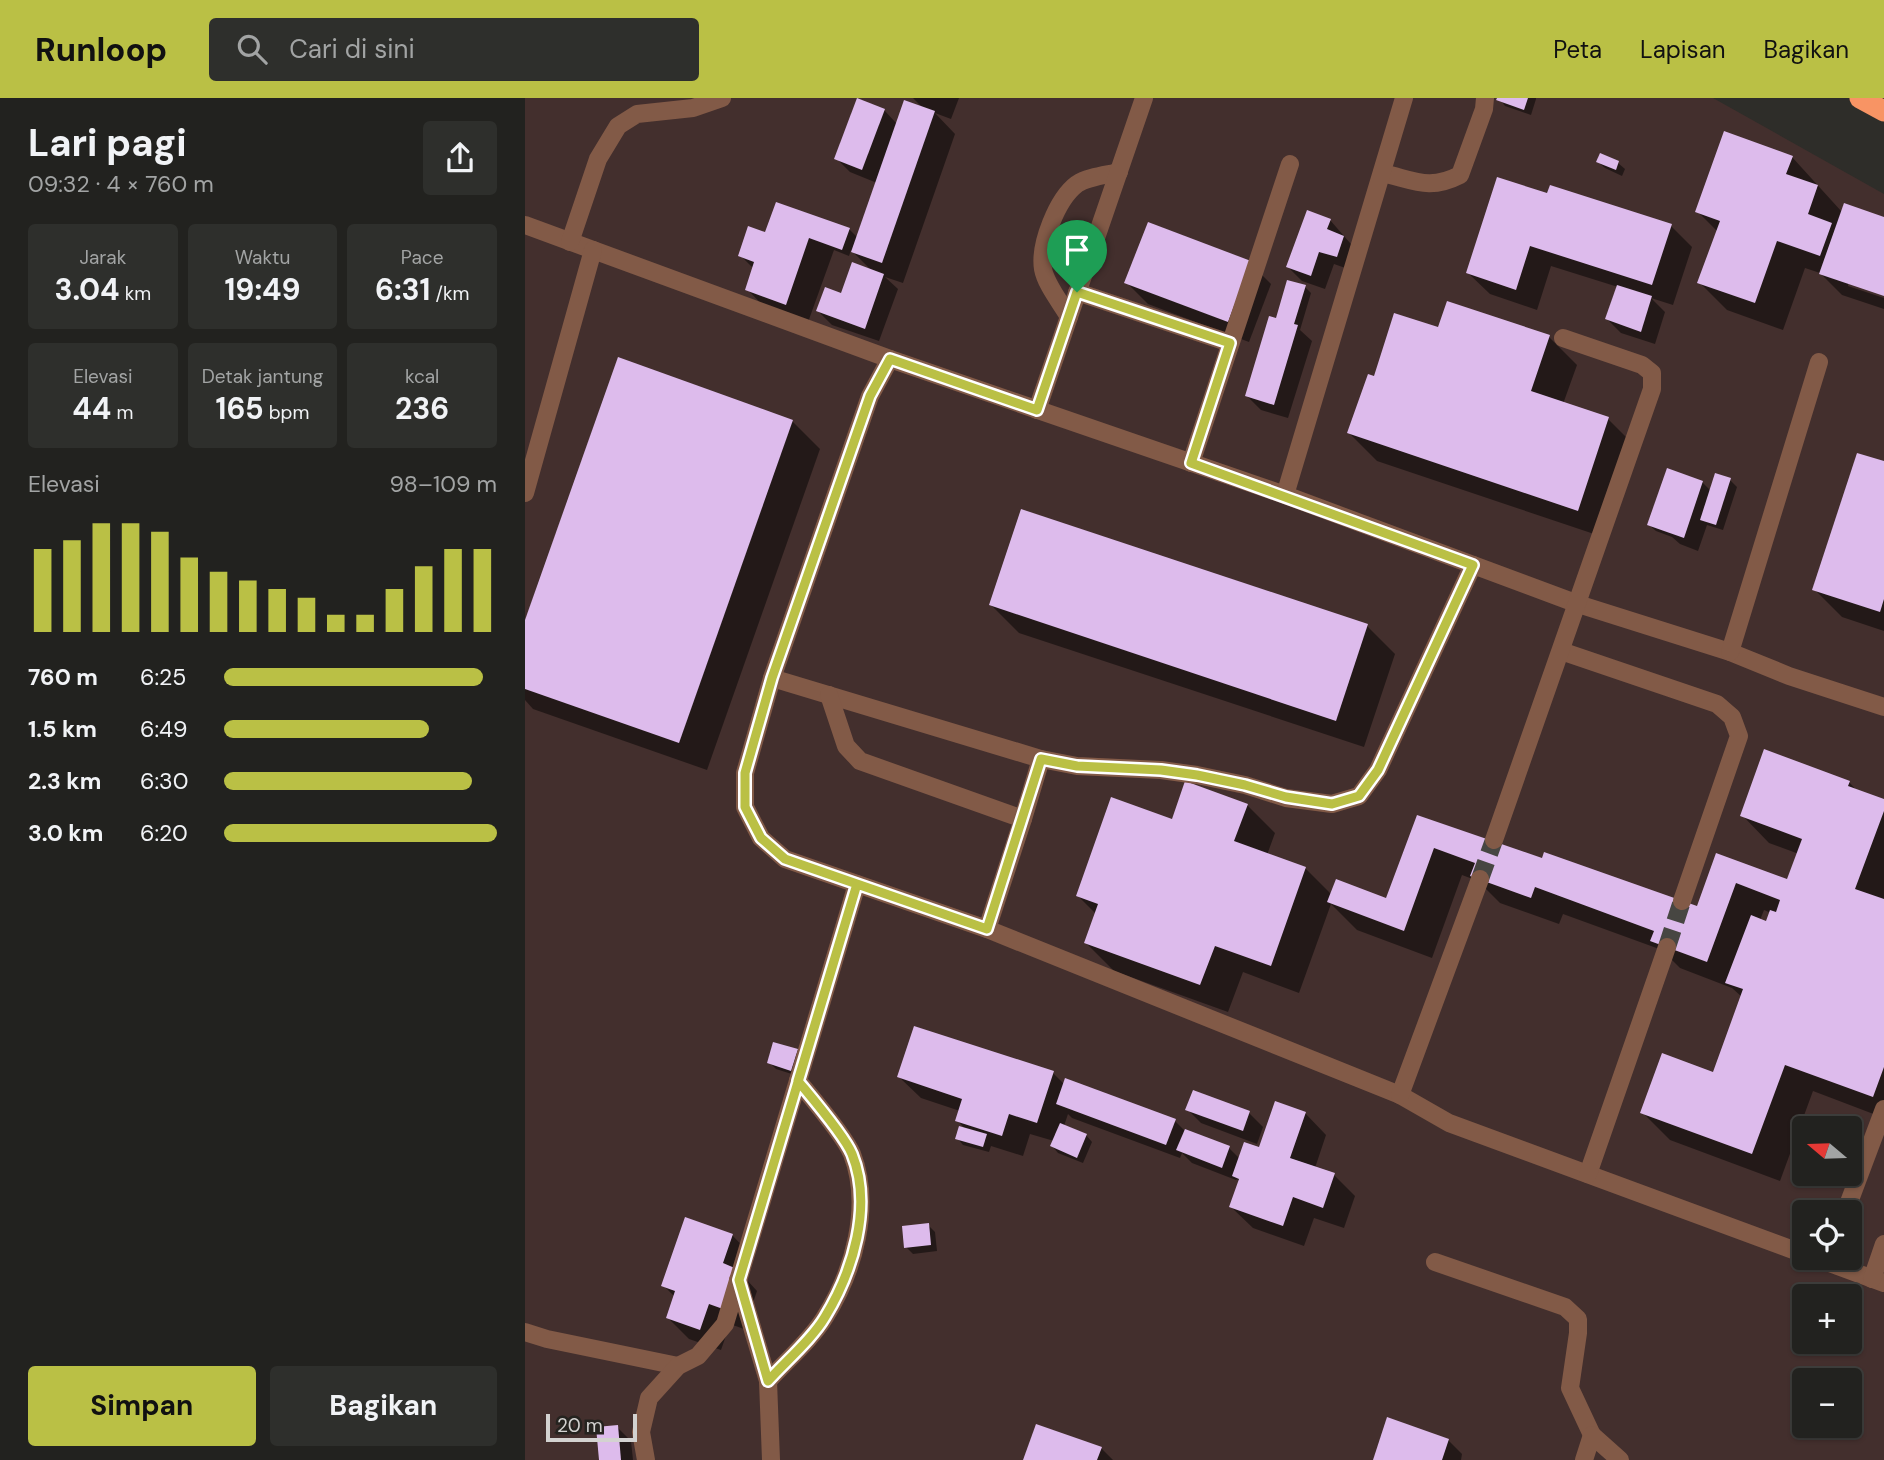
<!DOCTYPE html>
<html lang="id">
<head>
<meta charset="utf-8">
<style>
  :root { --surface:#22221f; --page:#2e2f2c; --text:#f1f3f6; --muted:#a2a4a4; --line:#3f3f3d; --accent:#bac045 }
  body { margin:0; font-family:"DM Sans",sans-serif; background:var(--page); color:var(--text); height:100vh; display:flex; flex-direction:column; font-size:26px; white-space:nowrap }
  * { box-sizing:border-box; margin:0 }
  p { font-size:23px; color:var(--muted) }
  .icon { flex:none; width:38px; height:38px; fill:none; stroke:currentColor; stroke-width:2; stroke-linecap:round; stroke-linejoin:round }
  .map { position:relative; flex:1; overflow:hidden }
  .panel { display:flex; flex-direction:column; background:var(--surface); width:525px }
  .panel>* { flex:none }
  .needle { width:46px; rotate:289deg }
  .controls { position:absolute; left:1267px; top:1018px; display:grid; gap:14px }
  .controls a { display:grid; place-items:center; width:70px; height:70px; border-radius:7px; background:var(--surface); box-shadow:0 2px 5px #0004,0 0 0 2px var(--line); font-size:35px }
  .scale { position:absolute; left:21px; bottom:18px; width:91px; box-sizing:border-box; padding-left:7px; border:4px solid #d3d2d0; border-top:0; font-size:19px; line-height:24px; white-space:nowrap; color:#d3d2d0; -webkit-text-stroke:5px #25231f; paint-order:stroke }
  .pin { position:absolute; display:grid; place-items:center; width:60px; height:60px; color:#fff; margin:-72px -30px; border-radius:50% 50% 50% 0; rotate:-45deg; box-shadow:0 0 7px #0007 }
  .pin .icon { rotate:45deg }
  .round { display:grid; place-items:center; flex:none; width:74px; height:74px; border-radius:7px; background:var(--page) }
  .headline { display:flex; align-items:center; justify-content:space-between; height:119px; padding:0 28px }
  h1 { font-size:38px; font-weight:700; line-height:52px }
  .metrics { display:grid; grid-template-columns:repeat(3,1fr); gap:10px; height:119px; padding:7px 28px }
  .metrics div { display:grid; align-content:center; border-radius:7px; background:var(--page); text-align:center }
  .metrics b { font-size:30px; font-weight:700 }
  .metrics small { font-size:19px; font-weight:400 }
  .metrics p { font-size:19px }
  .chart { height:196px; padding:14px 28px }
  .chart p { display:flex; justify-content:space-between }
  .chart svg { width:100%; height:126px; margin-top:7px; stroke:var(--accent); stroke-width:6 }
  .action { display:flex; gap:14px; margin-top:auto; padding:14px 28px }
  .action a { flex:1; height:80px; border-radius:7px; background:var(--accent); color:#111; font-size:28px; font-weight:700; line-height:80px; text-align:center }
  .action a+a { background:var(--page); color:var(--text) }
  ul { padding:0 28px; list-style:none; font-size:23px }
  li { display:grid; grid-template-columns:112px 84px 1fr; align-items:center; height:52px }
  li i { height:18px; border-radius:9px; background:var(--accent) }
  header { display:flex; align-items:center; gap:42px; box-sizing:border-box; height:98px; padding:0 35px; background:var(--accent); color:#111 }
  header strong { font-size:33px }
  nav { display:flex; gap:38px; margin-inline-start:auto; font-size:24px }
  .search { width:490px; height:63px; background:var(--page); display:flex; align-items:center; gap:18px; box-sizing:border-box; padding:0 24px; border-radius:7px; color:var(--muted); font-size:26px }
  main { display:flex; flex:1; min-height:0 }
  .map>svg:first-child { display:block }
  .industrial { fill:#432f2d; fill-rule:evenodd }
  .shadow { fill:#0007; fill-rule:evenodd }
  .building { fill:#ddbbec }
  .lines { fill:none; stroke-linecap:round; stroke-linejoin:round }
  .minor-tunnel { stroke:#474642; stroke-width:18; stroke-dasharray:18 9; stroke-linecap:butt }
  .minor { stroke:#825a47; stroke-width:18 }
  .highway { stroke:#f89464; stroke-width:21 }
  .route-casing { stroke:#fff; stroke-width:14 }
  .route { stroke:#bac045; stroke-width:9 }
</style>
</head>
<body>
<header>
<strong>Runloop</strong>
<div class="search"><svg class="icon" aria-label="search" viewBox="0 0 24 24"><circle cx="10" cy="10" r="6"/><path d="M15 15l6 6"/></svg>Cari di sini</div>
<nav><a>Peta</a><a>Lapisan</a><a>Bagikan</a></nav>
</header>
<main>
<section class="panel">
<div class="headline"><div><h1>Lari pagi</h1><p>09:32 · 4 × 760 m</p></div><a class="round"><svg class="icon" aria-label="share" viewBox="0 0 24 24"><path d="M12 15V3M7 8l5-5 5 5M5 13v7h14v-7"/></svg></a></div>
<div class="metrics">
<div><p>Jarak</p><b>3.04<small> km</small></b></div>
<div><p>Waktu</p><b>19:49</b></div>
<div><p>Pace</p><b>6:31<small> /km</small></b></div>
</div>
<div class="metrics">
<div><p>Elevasi</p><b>44<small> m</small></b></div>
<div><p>Detak jantung</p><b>165<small> bpm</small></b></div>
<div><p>kcal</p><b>236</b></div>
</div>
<div class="chart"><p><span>Elevasi</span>98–109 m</p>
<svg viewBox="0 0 160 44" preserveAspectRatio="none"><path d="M5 44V15M15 44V12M25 44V6M35 44V6M45 44V9M55 44V18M65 44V23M75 44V26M85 44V29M95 44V32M105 44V38M115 44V38M125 44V29M135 44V21M145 44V15M155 44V15"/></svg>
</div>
<ul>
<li><b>760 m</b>6:25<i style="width:95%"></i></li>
<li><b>1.5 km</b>6:49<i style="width:75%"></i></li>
<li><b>2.3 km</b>6:30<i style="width:91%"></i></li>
<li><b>3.0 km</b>6:20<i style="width:100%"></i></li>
</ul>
<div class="action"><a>Simpan</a><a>Bagikan</a></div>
</section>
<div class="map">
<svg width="1359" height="1362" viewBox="0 0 1359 1362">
  <rect width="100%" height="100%" fill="#2e2d29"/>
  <path class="industrial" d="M0,0H1188L1359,96V1362H0ZM1279,1031H1325V1076H1279ZM1279,1115H1325V1160H1279ZM1279,1199H1325V1244H1279ZM1279,1283H1325V1328H1279Z"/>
  <g class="shadow">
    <polygon points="388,0 434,0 426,21 410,15 430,36 378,185 360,179 373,191 354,243 307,227 293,213 317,197 347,173 326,152 324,158 309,152 282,227 243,213 222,191 229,171 215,157 241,136 324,131 333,140 352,85 325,74 311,60 359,12 372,26 399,11"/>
    <polygon points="974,0 1011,0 1011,1 1006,17 980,8"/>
    <polygon points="1267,59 1317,114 1320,107 1359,121 1359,197 1323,184 1323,188 1359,200 1359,211 1317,197 1295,175 1280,170 1258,232 1202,212 1174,184 1193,134 1172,113"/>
    <polygon points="1073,64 1093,65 1100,71 1097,78 1080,70"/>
    <polygon points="1023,97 1146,128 1167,149 1148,207 1126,200 1140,214 1130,246 1096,235 1082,221 1093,189 1026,168 1012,212 965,196 943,175"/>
    <polygon points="805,122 832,153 826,172 809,166 800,191 777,183 763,169"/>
    <polygon points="725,165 746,186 724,244 623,206 602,185"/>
    <polygon points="780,189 786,195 775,232 787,243 763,320 736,312 722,298"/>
    <polygon points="914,231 1024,239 1052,267 1038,306 1083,321 1111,349 1081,440 852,363 824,335 850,280"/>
    <polygon points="267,323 295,351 182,672 8,611 0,602 0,527"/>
    <polygon points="1333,357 1359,365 1359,533 1317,519 1289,491"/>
    <polygon points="1205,382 1212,389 1198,432 1182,427 1173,453 1155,446 1147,439 1131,433 1124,427 1177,384 1186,393"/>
    <polygon points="466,507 842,528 870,556 839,649 494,535"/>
    <path d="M1324,684L1333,694L1359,703V1020L1288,993L1255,1083L1145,1042L1117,1014L1189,976L1217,899L1207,890L1155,870L1137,852L1038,816L1034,826L975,805L953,783L937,777L907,860L832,832L806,806L774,895L718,874L703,914L589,873L561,845L571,816L553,798L648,723L722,707L750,735L742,757L781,771L807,797L862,802L893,719L1018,762L1173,811L1192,757L1263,783L1274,756L1244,745L1217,717ZM1239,812L1246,815L1242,825L1235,822Z"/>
    <polygon points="272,953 279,959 273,978 251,971 244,964"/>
    <polygon points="528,975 540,987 650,1023 660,1033 704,1050 715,1061 735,1051 780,1015 801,1037 790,1070 809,1077 830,1098 819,1130 789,1120 779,1148 728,1130 706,1109 715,1084 712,1081 711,1082 667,1065 657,1055 655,1060 547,1020 543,1016 539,1028 561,1037 567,1044 558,1065 533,1055 527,1048 529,1043 505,1036 498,1058 466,1048 464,1054 438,1047 432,1040 442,1033 432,1022 435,1013 396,1000 374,979"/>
    <polygon points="662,1011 724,1015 738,1029 732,1046 676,1025"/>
    <polygon points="403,1127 410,1134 412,1153 388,1156 381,1149"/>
    <polygon points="207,1137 228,1159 221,1181 232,1193 219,1231 205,1226 196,1252 164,1241 143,1220 150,1199 138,1187"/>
    <polygon points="92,1329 106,1343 108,1362 76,1362"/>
    <polygon points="923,1342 937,1356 936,1362 850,1362"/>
    <polygon points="576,1350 588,1362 500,1362"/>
  </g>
  <g class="building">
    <polygon points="332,0 360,11 337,72 309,61"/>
    <polygon points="972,0 1003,0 999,12 971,2"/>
    <polygon points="379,2 410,13 357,165 326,154"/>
    <polygon points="1199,33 1268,58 1261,76 1293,87 1283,116 1307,125 1295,158 1252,143 1230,205 1172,185 1195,123 1170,114"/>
    <polygon points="1075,55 1094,63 1091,72 1071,64"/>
    <polygon points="972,79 1022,95 1025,87 1147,126 1127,187 1005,148 991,192 941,175"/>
    <polygon points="251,104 325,130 317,152 284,140 261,207 220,192 229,164 213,158 223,128 240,134"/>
    <polygon points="1319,105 1359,119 1359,198 1294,176"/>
    <polygon points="782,112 806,121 802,131 819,138 812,159 794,154 786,178 761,169"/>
    <polygon points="623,124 726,163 703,224 599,185"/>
    <polygon points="327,164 359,176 340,231 291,213 300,189 316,195"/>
    <polygon points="762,182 781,187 769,226 773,227 749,307 720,298 744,218 751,220"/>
    <polygon points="1092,187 1127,198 1116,234 1080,221"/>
    <polygon points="922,203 1025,237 1006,293 1084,319 1053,413 822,335 843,276 849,278 869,215 913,229"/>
    <polygon points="93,259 268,322 154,645 0,591 0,522"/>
    <polygon points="1332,355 1359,363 1359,501 1355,514 1287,492"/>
    <polygon points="1142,370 1178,383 1159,440 1122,427"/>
    <polygon points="1190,375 1206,380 1191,427 1175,422"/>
    <polygon points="496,411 843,526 811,623 464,507"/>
    <polygon points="1239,651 1325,683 1323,688 1359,701 1359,713 1330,791 1359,801 1359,969 1348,999 1260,967 1227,1056 1115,1015 1137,955 1188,974 1218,891 1200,885 1226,817 1241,823 1245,812 1251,814 1255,802 1211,785 1182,864 1125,843 1129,833 1010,789 1006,800 945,778 950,765 909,750 879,833 802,804 811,781 861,800 892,717 1017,760 1019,754 1172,808 1191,755 1262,781 1277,741 1215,718"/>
    <polygon points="660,683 723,706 709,743 781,769 746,868 690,848 675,887 559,845 573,806 551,798 586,699 647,721"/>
    <polygon points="389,928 529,973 512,1025 484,1016 477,1038 430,1023 437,1001 372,979"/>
    <polygon points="248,944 273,951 266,973 242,965"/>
    <polygon points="540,980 651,1021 641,1047 531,1006"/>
    <polygon points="668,992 725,1013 718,1033 660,1012"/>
    <polygon points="750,1003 781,1014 765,1060 810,1075 798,1110 768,1099 758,1128 704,1109 714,1081 707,1078 719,1044 734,1049"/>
    <polygon points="535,1025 562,1036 552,1060 525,1048"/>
    <polygon points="434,1028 462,1036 458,1049 430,1041"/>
    <polygon points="660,1031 705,1048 697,1070 651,1052"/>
    <polygon points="160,1119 208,1136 198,1165 212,1171 198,1211 184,1206 175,1232 141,1220 150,1193 136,1188"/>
    <polygon points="404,1125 406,1147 379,1150 377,1128"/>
    <polygon points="862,1319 924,1341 917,1362 848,1362"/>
    <polygon points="511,1326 577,1349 572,1362 498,1362"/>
    <polygon points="93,1327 96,1362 74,1362 71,1329"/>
  </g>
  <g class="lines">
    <g class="minor-tunnel">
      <polyline points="955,781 969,742"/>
      <polyline points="1142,849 1157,803"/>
    </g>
    <g class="minor">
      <path d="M857,75C889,82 904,93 935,77L959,11L960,0"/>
      <polyline points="0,127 365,261 760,397 1053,506 1205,554 1264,578 1359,609"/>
      <polyline points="45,144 73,61 93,28 112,16 168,10 197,0"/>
      <polyline points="552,194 705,245"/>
      <path d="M544,219C536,205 521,187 518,171C514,147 532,101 552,86C562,79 581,77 594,74"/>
      <polyline points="365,261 345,298 247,580 220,675 220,709 236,740 260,761 462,831 875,997 924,1025 1279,1156"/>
      <polyline points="512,312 619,0"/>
      <polyline points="666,365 765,66"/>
      <polyline points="0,395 68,152"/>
      <polyline points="760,397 879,0"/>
      <polyline points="1036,553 1192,606 1207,619 1214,638 1157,803"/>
      <polyline points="1205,554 1294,264"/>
      <polyline points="247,580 516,661 552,668 636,672 672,677 720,687 761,700 807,706 834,698 853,672 948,467"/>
      <polyline points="304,597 321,648 335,663 498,721 462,831"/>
      <polyline points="498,721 516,661"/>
      <polyline points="969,742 1127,291 1127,275 1117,267 1038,240"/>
      <polyline points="875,997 955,781"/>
      <polyline points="1063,1076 1142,849"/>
      <polyline points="1320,1115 1359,1011"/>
      <polyline points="1291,1160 1359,1185"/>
      <polyline points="910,1164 1040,1209 1053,1221 1053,1235 1045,1290 1067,1337"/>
      <polyline points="1347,1181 1359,1146"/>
      <polyline points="213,1182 243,1283 246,1362"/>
      <polyline points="0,1234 22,1241 153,1268"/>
      <path d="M243,1283C261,1263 287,1241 300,1219C329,1173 347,1108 327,1056C319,1037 287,1000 273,983"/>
      <polyline points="121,1362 116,1334 124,1300 153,1268 173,1258 200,1226 332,786"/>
      <polyline points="1059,1362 1067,1337 1095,1362"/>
    </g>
    <polyline class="highway" points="1335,0 1359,13"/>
  </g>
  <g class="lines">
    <defs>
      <path id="route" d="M552,194L512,312L365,261L345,298L247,580L220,675V709L236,740L260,761L332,786L214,1182L243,1283C261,1263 287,1241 300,1219C328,1173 348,1108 327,1056C319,1037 287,1000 273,983L332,786L462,831L516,661L552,668L636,672L672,677L720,687L761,699L807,706L834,698L853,672L948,467L666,365L705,245L552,194"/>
    </defs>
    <use href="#route" class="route-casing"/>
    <use href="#route" class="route"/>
  </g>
</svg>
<div class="controls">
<a><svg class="needle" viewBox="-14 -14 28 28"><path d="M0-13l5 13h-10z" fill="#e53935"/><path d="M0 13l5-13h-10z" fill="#a2a4a4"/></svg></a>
<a><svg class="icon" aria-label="locate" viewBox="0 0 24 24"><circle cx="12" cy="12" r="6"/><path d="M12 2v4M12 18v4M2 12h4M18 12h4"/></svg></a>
<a>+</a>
<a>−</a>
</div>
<div class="scale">20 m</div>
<div class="pin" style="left:552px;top:194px;background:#1e9e55"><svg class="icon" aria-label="arrive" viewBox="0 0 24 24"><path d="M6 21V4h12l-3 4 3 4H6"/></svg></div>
</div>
</main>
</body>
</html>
